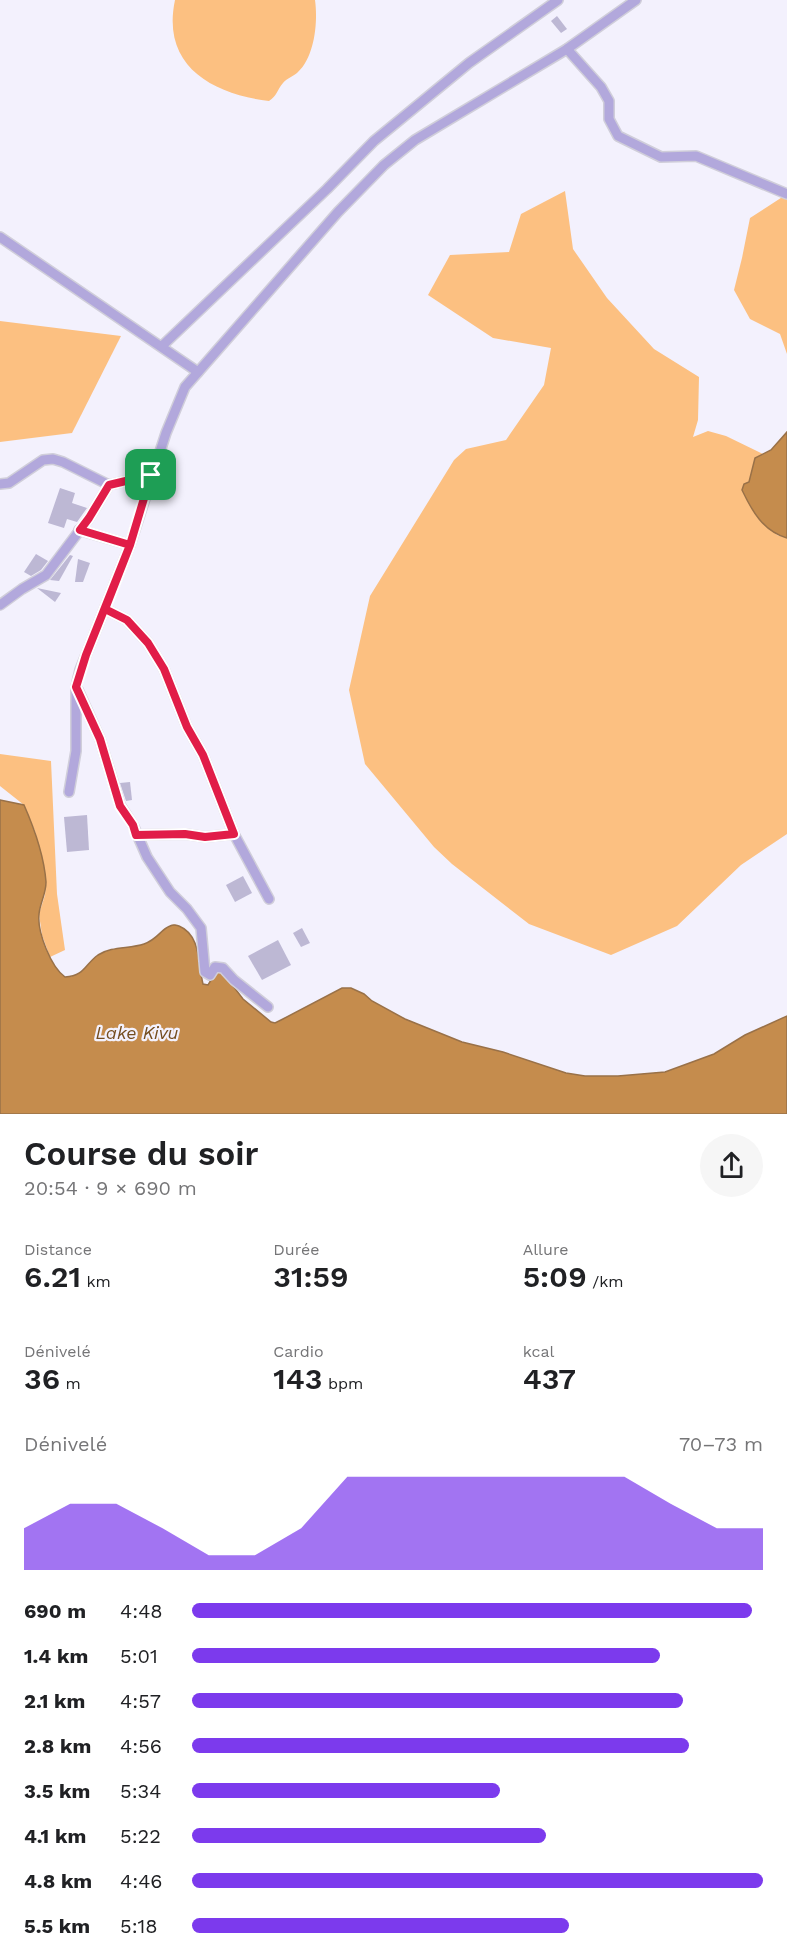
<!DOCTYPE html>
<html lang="fr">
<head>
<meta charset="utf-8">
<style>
  :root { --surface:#fff; --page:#f6f6f6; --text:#202124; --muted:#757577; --accent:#7c3aed }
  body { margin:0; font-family:"Work Sans",sans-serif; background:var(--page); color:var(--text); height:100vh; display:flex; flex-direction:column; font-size:22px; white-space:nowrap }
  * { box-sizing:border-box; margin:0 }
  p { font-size:20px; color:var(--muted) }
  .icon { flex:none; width:33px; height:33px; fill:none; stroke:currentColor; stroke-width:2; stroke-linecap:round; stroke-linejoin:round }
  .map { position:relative; height:1114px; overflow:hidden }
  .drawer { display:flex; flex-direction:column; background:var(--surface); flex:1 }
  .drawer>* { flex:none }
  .pin { position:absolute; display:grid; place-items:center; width:51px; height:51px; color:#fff; margin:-26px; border-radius:12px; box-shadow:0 3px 9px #0006 }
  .round { display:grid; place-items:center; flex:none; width:63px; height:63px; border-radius:32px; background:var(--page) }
  .head { display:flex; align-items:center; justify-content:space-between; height:102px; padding:0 24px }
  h1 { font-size:33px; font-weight:600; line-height:45px }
  .metrics { display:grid; grid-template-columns:repeat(3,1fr); gap:9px; height:102px; padding:6px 24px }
  .metrics div { display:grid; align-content:center }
  .metrics b { font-size:30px; font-weight:600 }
  .metrics small { font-size:16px; font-weight:400 }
  .metrics p { font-size:16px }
  .chart { height:168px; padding:12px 24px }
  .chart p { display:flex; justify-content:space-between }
  .chart svg { width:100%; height:108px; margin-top:6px; fill:var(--accent); opacity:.7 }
  ul { padding:0 24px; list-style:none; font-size:20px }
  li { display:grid; grid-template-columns:96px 72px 1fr; align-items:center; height:45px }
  li i { height:15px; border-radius:8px; background:var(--accent) }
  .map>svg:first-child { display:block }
  .green { fill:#fcc081 }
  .water { fill:#c58c4d; stroke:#997148; stroke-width:1.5 }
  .building { fill:#bdb8d4 }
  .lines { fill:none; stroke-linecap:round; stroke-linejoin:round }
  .minor-casing { stroke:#d0ceda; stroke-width:12 }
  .minor { stroke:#b2a8dc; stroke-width:9 }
  .route-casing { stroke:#fff; stroke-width:12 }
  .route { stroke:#e11d48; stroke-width:8 }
  .labels { text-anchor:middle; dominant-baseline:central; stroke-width:4.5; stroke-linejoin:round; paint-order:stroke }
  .water-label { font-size:18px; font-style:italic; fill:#754d1f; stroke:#f3f1fd }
</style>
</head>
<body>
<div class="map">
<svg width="787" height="1114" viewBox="0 0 787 1114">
  <rect width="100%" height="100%" fill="#f3f1fd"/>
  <g class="green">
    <path d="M175,0H315C318,21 315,56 298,72C294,76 287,78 283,83C277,90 277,96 269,101C212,94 161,66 175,0Z"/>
    <polygon points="565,191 573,249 607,298 654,349 699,377 698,420 693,437 708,431 726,436 763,454 755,459 749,482 744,484 777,535 787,538 787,834 741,865 677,926 611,955 529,924 452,864 434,847 365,764 349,690 370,596 454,460 466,449 506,440 544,385 551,348 493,338 428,295 450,255 509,252 521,214"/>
    <polygon points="787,194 787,354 780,334 750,319 734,290 742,258 750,218"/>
    <polygon points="0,321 121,336 72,433 0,442"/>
    <polygon points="0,754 51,761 57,894 65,950 50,957 42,935 39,914 45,895 46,882 35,831 24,805 0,786"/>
  </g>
  <g class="water">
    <path d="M787,432V538C763,531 752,511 742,490L744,484L749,482L755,458L771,450Z"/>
    <path d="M0,800L24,805C35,830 44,855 46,882C46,894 40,903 39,914C37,932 51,967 65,977C85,976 85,964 98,955C112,946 129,949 144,944C158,939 160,930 170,926C174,924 176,925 179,926C201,935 198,964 203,984L208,985L218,969L227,978L243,999L271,1022L275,1023L281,1020L342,988H351L364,994L372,1001L405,1019L462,1042L503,1052L566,1073L585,1076H618L665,1072L714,1054L745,1035L787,1016V1114H0Z"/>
  </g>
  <g class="building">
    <polygon points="557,16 567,29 561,33 551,21"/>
    <polygon points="60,488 75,493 72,503 87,508 77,522 67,519 64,528 48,523"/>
    <polygon points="36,554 48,561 41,570 31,576 24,572"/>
    <polygon points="70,555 73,556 59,581 50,580"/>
    <polygon points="78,559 90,563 83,582 75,582"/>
    <polygon points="37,588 61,593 55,602"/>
    <polygon points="130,782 132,800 126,801 120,783"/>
    <polygon points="87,815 89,850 67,852 64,817"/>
    <polygon points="243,876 252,893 235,902 226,885"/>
    <polygon points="302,928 310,943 301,947 293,933"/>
    <polygon points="278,940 291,965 262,980 248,956"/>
  </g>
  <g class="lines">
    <defs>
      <g id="minor">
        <polyline points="567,49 601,87 609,101 609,119 618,136 661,157 696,156 787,194"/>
        <polyline points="0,237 198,372"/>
        <polyline points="162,346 327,189 374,141 469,63 558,0"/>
        <polyline points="0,484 9,483 43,460 53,459 63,462 109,485 151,475"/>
        <polyline points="79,530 130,545"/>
        <polyline points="0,605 22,589 46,575 89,518 109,485"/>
        <polyline points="105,609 127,620 148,643 164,669 187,727 203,755 234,834 269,899"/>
        <polyline points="78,690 100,739 120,805 133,825 147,857 170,892 187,909 201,928 205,972 210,975 215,967 223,968 234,980 268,1007"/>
        <polyline points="69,792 76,751 76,687 80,670 130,545 166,433 185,387 338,212 384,165 415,140 567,49 636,0"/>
        <polyline points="136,835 185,834 205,837 234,834"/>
      </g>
    </defs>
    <use href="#minor" class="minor-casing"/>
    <use href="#minor" class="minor"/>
  </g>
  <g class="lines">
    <defs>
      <polyline id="route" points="151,475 109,485 89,518 80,530 130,545 86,655 76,687 100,739 120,806 133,825 136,835 185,834 205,837 234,834 203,755 187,727 164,669 148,643 127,620 105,609 130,545 151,475"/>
    </defs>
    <use href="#route" class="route-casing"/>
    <use href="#route" class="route"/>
  </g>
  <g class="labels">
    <g class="water-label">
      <text x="137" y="1032">Lake Kivu</text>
    </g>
  </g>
</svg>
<div class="pin" style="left:151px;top:475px;background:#1e9e55"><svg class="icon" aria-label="arrive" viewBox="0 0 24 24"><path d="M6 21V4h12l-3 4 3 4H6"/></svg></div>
</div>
<section class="drawer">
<div class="head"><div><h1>Course du soir</h1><p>20:54 · 9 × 690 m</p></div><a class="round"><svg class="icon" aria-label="share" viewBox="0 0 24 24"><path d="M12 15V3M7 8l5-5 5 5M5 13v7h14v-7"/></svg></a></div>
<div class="metrics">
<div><p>Distance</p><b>6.21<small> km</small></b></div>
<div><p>Durée</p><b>31:59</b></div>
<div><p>Allure</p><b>5:09<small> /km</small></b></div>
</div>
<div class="metrics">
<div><p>Dénivelé</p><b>36<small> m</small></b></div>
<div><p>Cardio</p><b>143<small> bpm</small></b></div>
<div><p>kcal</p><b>437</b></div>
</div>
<div class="chart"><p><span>Dénivelé</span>70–73 m</p>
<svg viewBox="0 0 160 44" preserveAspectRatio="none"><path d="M0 44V27L10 17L20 17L30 27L40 38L50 38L60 27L70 6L80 6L90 6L100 6L110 6L120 6L130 6L140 17L150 27L160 27V44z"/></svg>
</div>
<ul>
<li><b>690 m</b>4:48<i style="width:98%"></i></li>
<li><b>1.4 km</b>5:01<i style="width:82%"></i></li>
<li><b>2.1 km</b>4:57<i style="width:86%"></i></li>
<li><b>2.8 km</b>4:56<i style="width:87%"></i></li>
<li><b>3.5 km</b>5:34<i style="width:54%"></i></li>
<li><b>4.1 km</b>5:22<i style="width:62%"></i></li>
<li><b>4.8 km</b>4:46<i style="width:100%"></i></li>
<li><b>5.5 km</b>5:18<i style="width:66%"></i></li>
</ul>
</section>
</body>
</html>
